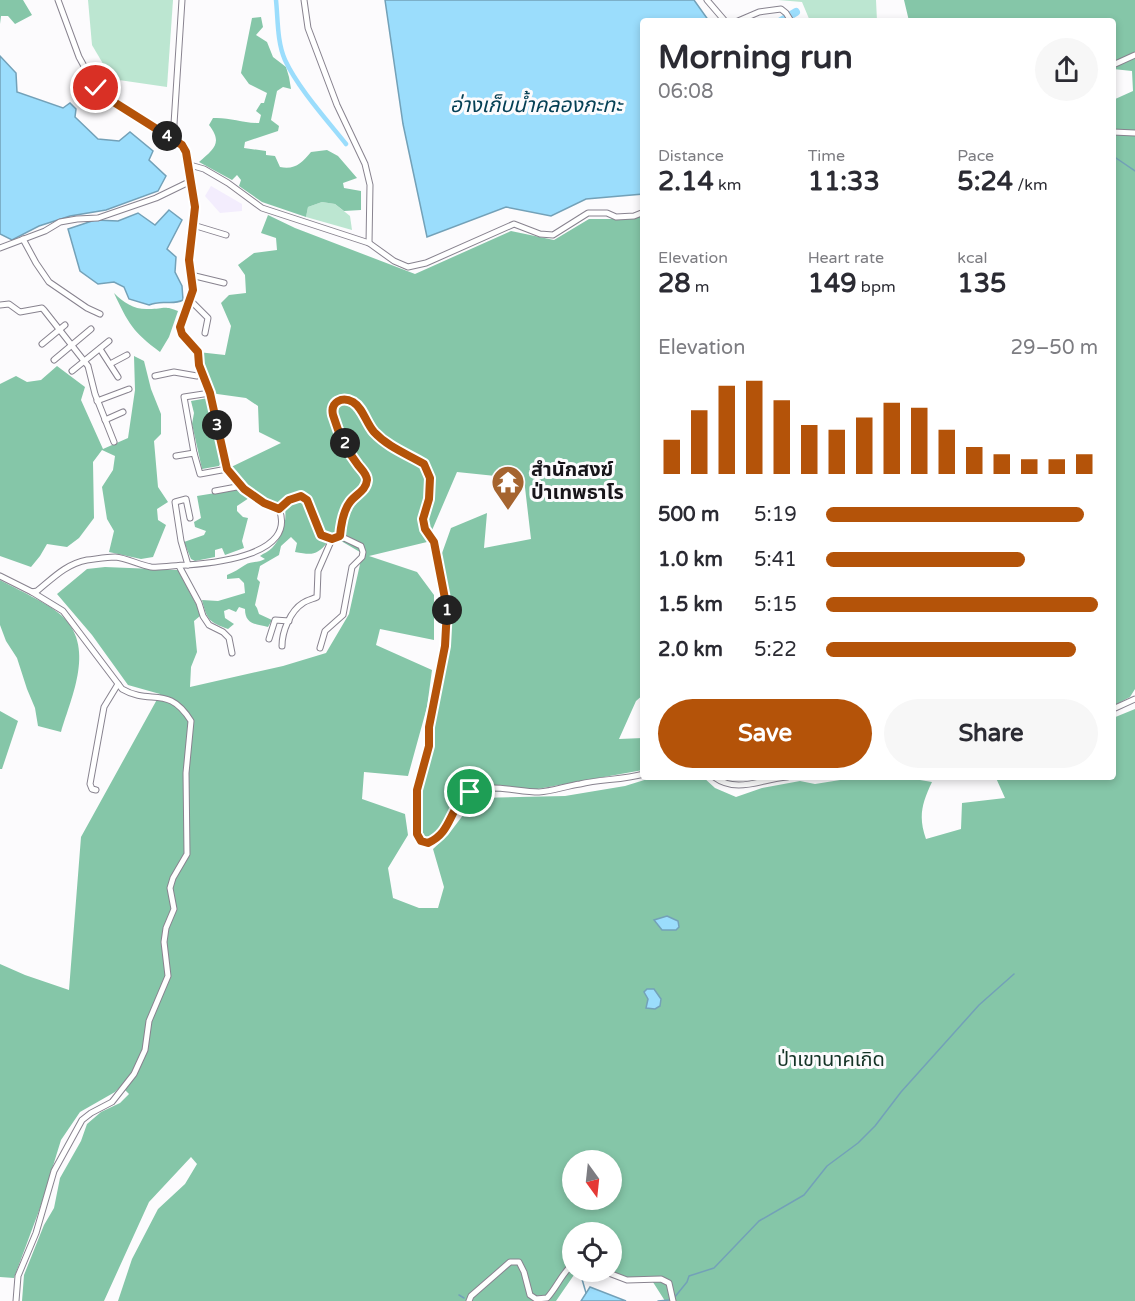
<!DOCTYPE html>
<html lang="en">
<head>
<meta charset="utf-8">
<style>
  :root { --surface:#fff; --page:#f7f7f7; --text:#2b2b33; --muted:#7c7c81; --accent:#b45309 }
  body { margin:0; font-family:"Varela Round","Noto Sans Thai",sans-serif; background:var(--page); color:var(--text); height:100vh; display:flex; flex-direction:column; font-size:22px; white-space:nowrap }
  * { box-sizing:border-box; margin:0 }
  p { font-size:20px; color:var(--muted) }
  .icon { flex:none; width:33px; height:33px; fill:none; stroke:currentColor; stroke-width:2; stroke-linecap:round; stroke-linejoin:round }
  .map { position:relative; flex:1; overflow:hidden }
  .details { position:absolute; left:640px; top:18px; width:476px; height:762px; display:flex; flex-direction:column; background:var(--surface); border-radius:6px; box-shadow:0 3px 9px #0003 }
  .details>* { flex:none }
  .needle { width:39px; rotate:165deg }
  .controls { position:absolute; left:562px; top:1150px; display:grid; gap:12px }
  .controls a { display:grid; place-items:center; width:60px; height:60px; border-radius:50%; background:var(--surface); box-shadow:0 3px 9px #0003; font-size:30px }
  .pin { position:absolute; display:grid; place-items:center; width:51px; height:51px; color:#fff; margin:-26px; border:3px solid #fff; border-radius:50%; box-shadow:0 2px 6px #0007 }
  .km { position:absolute; width:30px; height:30px; margin:-15px; border-radius:50%; background:#222; color:#fff; font-size:16px; line-height:30px; text-align:center }
  .round { display:grid; place-items:center; flex:none; width:63px; height:63px; border-radius:32px; background:var(--page) }
  .overview { display:flex; align-items:center; justify-content:space-between; height:102px; padding:0 18px }
  h1 { font-size:33px; font-weight:700; line-height:45px }
  .figures { display:grid; grid-template-columns:repeat(3,1fr); gap:9px; height:102px; padding:6px 18px }
  .figures div { display:grid; align-content:center }
  .figures b { font-size:26px; font-weight:700 }
  .figures small { font-size:16px; font-weight:400 }
  .figures p { font-size:16px }
  .chart { height:168px; padding:12px 18px }
  .chart p { display:flex; justify-content:space-between }
  .chart svg { width:100%; height:108px; margin-top:6px; stroke:var(--accent); stroke-width:6 }
  .button { display:flex; gap:12px; margin-top:auto; padding:12px 18px }
  .button a { flex:1; height:69px; border-radius:36px; background:var(--accent); color:#fff; font-size:24px; font-weight:700; line-height:69px; text-align:center }
  .button a+a { background:var(--page); color:var(--text) }
  ul { padding:0 18px; list-style:none; font-size:20px }
  li { display:grid; grid-template-columns:96px 72px 1fr; align-items:center; height:45px }
  li i { height:15px; border-radius:8px; background:var(--accent) }
  .map>svg:first-child { display:block }
  .built { fill:#f3edfd }
  .green { fill:#bce6d1 }
  .forest { fill:#85c6a8; fill-rule:evenodd }
  .water { fill:#9bddfc; stroke:#73a1b8; stroke-width:1.5 }
  .lines { fill:none; stroke-linecap:round; stroke-linejoin:round }
  .stream { stroke:#73a1b8; stroke-width:1.5 }
  .canal { stroke:#9bddfc; stroke-width:4.5 }
  .river { stroke:#9bddfc; stroke-width:8 }
  .minor-casing { stroke:#88838f; stroke-width:7 }
  .minor { stroke:#fff; stroke-width:5 }
  .route-casing { stroke:#fff; stroke-width:12 }
  .route { stroke:#b45309; stroke-width:8 }
  .labels { text-anchor:middle; dominant-baseline:central; stroke-width:6; stroke-linejoin:round; paint-order:stroke }
  .poi-label { font-size:20px; font-weight:bold; fill:#17151a; stroke:#fcfbfd; text-anchor:start }
  .park-label { font-size:20px; fill:#143326; stroke:#fcfbfd }
  .water-label { font-size:21px; font-style:italic; fill:#054055; stroke:#fcfbfd }
</style>
</head>
<body>
<div class="map">
<svg width="1135" height="1301" viewBox="0 0 1135 1301">
  <rect width="100%" height="100%" fill="#fcfbfd"/>
  <polygon class="built" points="211,186 242,204 242,211 220,213 205,196"/>
  <g class="green">
    <polygon points="88,0 173,0 167,87 112,79 92,45"/>
    <polygon points="778,0 876,0 877,21 810,21 802,2"/>
    <polygon points="322,202 335,204 350,216 352,230 306,217 308,207"/>
  </g>
  <g class="forest">
    <polygon points="0,0 23,0 32,15 15,24 8,16 1,16 0,24"/>
    <polygon points="904,0 1135,0 1135,689 1130,697 1113,706 1113,100 1133,91 1132,71 1113,69 1113,21 909,21"/>
    <path d="M261,17L263,27L256,35L267,42L273,57L286,67L289,77L291,89L283,87L277,91L271,120L279,126L278,131L245,142L244,148L266,151V155L275,156L280,167C295,170 302,163 311,152L327,150L338,156L357,178L343,183L344,188L361,191V210L344,211L335,204L322,202L308,207L306,217L262,202L239,186L241,180L237,175L232,180L199,162C214,149 223,143 209,125L213,118C229,117 243,123 259,123L261,115L256,111L261,103H264L267,93L249,84L241,73L252,18Z"/>
    <path d="M268,215L295,228L415,274L511,231L554,240L589,219H632L643,215L644,694L636,701L619,739L643,738V770L526,791L470,792L435,840L417,834V790L429,746L445,646V592L436,570L451,528L487,513L484,548L531,539L524,479L457,472L427,542L369,556L417,572L434,595V640L380,629L376,645L432,670L427,707L408,776L364,772L362,799L405,814L408,835L388,868L393,898L419,908H438L444,887L433,849L448,835L476,798L565,796L625,786L654,777H703L715,788L736,797L762,788L800,781L815,784L859,777H902L932,782C922,803 918,817 926,839L961,829L962,803L1005,798L996,778L999,777H1113V718L1135,709V1301H665L651,1279L632,1280L612,1272V1233H573V1272H576L556,1301H118L132,1259L158,1209L185,1184L197,1164L191,1157L149,1202L104,1301H22L24,1275L44,1225L54,1208L60,1178L81,1141L87,1124L101,1112L120,1103L129,1094L121,1086L115,1092L80,1112L61,1140L40,1208L14,1278L0,1277V964L25,975L69,990L81,837L160,694L128,685L92,635L57,594L87,569L105,567L178,570L197,606L200,616L194,621L197,652L191,667L190,687L283,666L326,653L349,614L362,555H365L336,538L319,526L305,500L292,499L278,508L264,503L227,469L281,443L259,432L258,406L246,398L210,393L198,352L225,355L231,326L221,303L229,295L246,293L245,275L238,265L254,253L277,250L276,238L261,233ZM573,1161H612V1200H573Z"/>
    <path d="M114,293C124,303 135,310 149,309C163,309 164,305 178,311L169,337L160,352C133,332 128,323 114,293Z"/>
    <polygon points="134,356 144,361 151,389 161,414 161,434 154,441 158,487 168,502 157,509 158,520 166,525 153,557 141,559 109,552 114,531 107,519 102,487 113,470 115,456 102,450 93,462 94,518 79,538 67,547 47,544 40,556 31,567 0,556 0,384 16,376 27,382 41,380 57,366 85,387 81,400 103,449 128,438 135,390"/>
    <polygon points="208,398 221,462 219,466 202,469 192,424 194,413 191,401"/>
    <polygon points="240,489 249,498 237,506 237,511 243,517 248,518 242,541 244,548 225,555 222,548 215,550 215,557 195,561 191,559 184,542 204,535 206,531 195,527 194,522 201,518 197,496"/>
    <path d="M292,503H302L308,509L318,536L328,542C316,556 312,555 295,552L297,543L291,537L281,546L279,555L260,566L257,579L260,582L255,605L257,608L259,614L272,620L268,627C255,624 245,624 245,609L239,607L236,612L229,609L224,611L225,618L234,624L228,629C209,622 207,620 202,600L218,601L245,593L244,583L239,578L227,579V575C234,572 239,569 245,565C251,561 258,563 265,559L260,556C264,553 268,552 272,548C282,537 287,523 285,508Z"/>
    <path d="M0,580C16,589 48,603 61,615C96,646 72,695 61,732L38,726L35,708L27,689L17,658L6,641L0,625Z"/>
    <polygon points="0,711 18,721 2,769 0,769"/>
  </g>
  <g class="water">
    <polygon points="385,0 694,0 709,21 644,21 643,194 586,199 551,216 506,207 427,237 403,124"/>
    <polygon points="0,56 16,73 17,92 63,108 70,103 76,109 75,117 98,139 119,141 130,132 153,151 149,160 166,176 158,191 106,210 70,216 39,226 12,240 0,234"/>
    <path d="M169,210L182,220L167,249L176,257L175,272L182,286L183,300C172,306 162,299 149,305L129,299L124,287L114,282L98,284L80,271L68,229L95,220L118,221L138,213L155,225Z"/>
    <polygon points="667,916 678,921 679,927 676,930 662,930 654,920"/>
    <polygon points="647,989 654,989 661,999 660,1006 655,1009 646,1008 648,999 644,992"/>
    <polygon points="590,1287 626,1301 581,1301"/>
  </g>
  <g class="lines">
    <g class="stream">
      <polyline points="1113,156 1135,171"/>
      <polyline points="571,1242 573,1248"/>
      <polyline points="580,1272 586,1293"/>
      <polyline points="459,1295 464,1298"/>
      <polyline points="674,1298 687,1282 689,1276 714,1268 759,1221 804,1195 827,1166 858,1143 875,1126 901,1092 979,1005 1014,974"/>
      <polyline points="658,1301 669,1300"/>
    </g>
    <path class="canal" d="M276,0C278,19 277,42 285,60C298,88 326,119 346,144"/>
    <polyline class="river" points="781,21 796,12"/>
    <defs>
      <g id="minor">
        <polyline points="58,0 79,57 96,88 109,99 122,106 182,145 186,152 195,207 189,260 193,290 179,327 182,334 198,352 199,365 210,393 227,469 244,489 264,503 279,509"/>
        <polyline points="304,0 308,28 337,105 365,164 370,185 369,243"/>
        <polyline points="707,0 725,21"/>
        <polyline points="738,21 759,12 781,9 786,13 791,21"/>
        <polyline points="1113,65 1135,55"/>
        <polyline points="1113,132 1135,133"/>
        <polyline points="174,140 174,124 182,0"/>
        <polyline points="190,165 204,169 228,183 262,208 369,243 394,261 408,267 426,263 514,224 540,234 553,235 588,213 607,213 616,217 634,216 644,212"/>
        <polyline points="193,225 226,235"/>
        <polyline points="23,239 36,263 49,282 87,308 100,314"/>
        <polyline points="0,248 45,231 60,222 77,219 98,218 156,198 191,181"/>
        <polyline points="191,275 224,283"/>
        <polyline points="190,300 208,318 205,333"/>
        <polyline points="0,305 9,304 20,312 42,308 44,310 88,366 95,394 114,442"/>
        <polyline points="42,344 65,325"/>
        <polyline points="100,349 118,377"/>
        <polyline points="54,360 91,329"/>
        <polyline points="110,364 127,355"/>
        <polyline points="72,371 109,341"/>
        <polyline points="155,376 174,372 197,376 203,374"/>
        <polyline points="97,401 129,389"/>
        <polyline points="105,420 123,412"/>
        <polyline points="194,453 184,397 210,393"/>
        <polyline points="176,456 194,453 200,474 227,469"/>
        <polyline points="215,491 242,486"/>
        <path d="M279,509L289,500L301,496L307,500L310,504L321,535L332,539L340,536C341,525 343,512 350,502C356,494 366,491 367,480C367,475 304,388 349,400C362,404 366,422 374,432C388,447 407,454 424,464L430,478L429,499L423,519L425,529L434,542L445,592L447,609L445,646L430,727L429,746L417,790V834L421,841L428,843C432,842 437,840 440,837C454,825 451,800 470,792C493,783 516,792 539,792C553,791 566,786 580,784C601,779 622,780 644,774"/>
        <polyline points="188,565 181,541 175,502 186,499 190,518"/>
        <polyline points="179,566 199,603 203,616 209,625 223,632 229,638 232,653"/>
        <path d="M0,576L32,592L37,591C53,578 66,564 87,560C96,559 107,557 115,557C127,558 139,565 151,567C163,568 175,565 187,565C215,563 297,555 279,509"/>
        <polyline points="269,639 275,620 289,621"/>
        <path d="M282,646C282,632 290,611 303,603C307,600 313,599 317,597L318,571L332,539"/>
        <polyline points="320,648 325,631 343,615 352,567 362,557 363,552 361,546 340,536"/>
        <polyline points="1113,709 1135,699"/>
        <path d="M714,777C737,794 761,779 787,777"/>
        <polyline points="96,790 92,789 90,784 104,707 118,684"/>
        <polyline points="606,1272 627,1280 661,1279 669,1283 673,1301"/>
        <path d="M16,1301L18,1276L36,1233L54,1171L82,1120L91,1113L112,1102L134,1074L145,1050L149,1021L168,976L164,942L166,928L174,909L170,888L173,878L187,854L186,773L191,721C168,684 151,706 122,689L63,611L32,592"/>
        <path d="M469,1301L471,1296L510,1262H519L524,1272L530,1295L536,1299L547,1298C557,1287 562,1273 573,1264"/>
      </g>
    </defs>
    <use href="#minor" class="minor-casing"/>
    <use href="#minor" class="minor"/>
  </g>
  <g class="lines">
    <defs>
      <path id="route" d="M96,88L109,99L182,145L186,152L195,207L189,260L193,290L180,327L182,334L198,352L199,365L210,393L227,469L244,489L264,503L279,509L289,500L301,496L307,500L321,535L332,539L340,536C341,525 343,511 350,502C356,494 366,491 367,480C367,474 361,469 358,465C347,451 338,432 333,415C330,402 342,396 353,402C363,408 366,423 374,432C388,447 407,454 424,464L430,478L429,499L423,519L425,529L434,542L447,609L445,646L429,727V746L417,790V834L421,841L428,843C453,832 448,808 470,792"/>
    </defs>
    <use href="#route" class="route-casing"/>
    <use href="#route" class="route"/>
  </g>
  <defs>
    <symbol id="temple-pin" viewBox="-11 -11 22 30"><path d="M0 17L-7.5 6A9.5 9.5 0 1 1 7.5 6Z" fill="#a5642f" stroke="#fcfbfd"/><path d="M0-6L5-2H3V0L6.5 2.5H4V6H1.5V3h-3V6H-4V2.5H-6.5L-3 0V-2H-5Z" fill="#fff"/></symbol>
  </defs>
  <g fill-rule="evenodd">
    <use href="#temple-pin" x="489" y="463" width="38" height="52"/>
  </g>
  <g class="labels">
    <g class="poi-label">
      <text x="531" y="470">สำนักสงฆ์<tspan x="531" dy="23">ป่าเทพธาโร</tspan></text>
    </g>
    <g class="park-label">
      <text x="831" y="1060">ป่าเขานาคเกิด</text>
    </g>
    <g class="water-label">
      <text x="536" y="105">อ่างเก็บน้ำคลองกะทะ</text>
    </g>
  </g>
</svg>
<div class="controls">
<a><svg class="needle" viewBox="-14 -14 28 28"><path d="M0-13l5 13h-10z" fill="#e53935"/><path d="M0 13l5-13h-10z" fill="#7c7c81"/></svg></a>
<a><svg class="icon" aria-label="locate" viewBox="0 0 24 24"><circle cx="12" cy="12" r="6"/><path d="M12 2v4M12 18v4M2 12h4M18 12h4"/></svg></a>
</div>
<div class="pin" style="left:470px;top:792px;background:#1e9e55"><svg class="icon" aria-label="arrive" viewBox="0 0 24 24"><path d="M6 21V4h12l-3 4 3 4H6"/></svg></div>
<div class="pin" style="left:96px;top:88px;background:#d93025"><svg class="icon" aria-label="check" viewBox="0 0 24 24"><path d="M5 12l5 5 9-10"/></svg></div>
<b class="km" style="left:447px;top:610px">1</b>
<b class="km" style="left:345px;top:443px">2</b>
<b class="km" style="left:217px;top:425px">3</b>
<b class="km" style="left:167px;top:136px">4</b>
<section class="details">
<div class="overview"><div><h1>Morning run</h1><p>06:08</p></div><a class="round"><svg class="icon" aria-label="share" viewBox="0 0 24 24"><path d="M12 15V3M7 8l5-5 5 5M5 13v7h14v-7"/></svg></a></div>
<div class="figures">
<div><p>Distance</p><b>2.14<small> km</small></b></div>
<div><p>Time</p><b>11:33</b></div>
<div><p>Pace</p><b>5:24<small> /km</small></b></div>
</div>
<div class="figures">
<div><p>Elevation</p><b>28<small> m</small></b></div>
<div><p>Heart rate</p><b>149<small> bpm</small></b></div>
<div><p>kcal</p><b>135</b></div>
</div>
<div class="chart"><p><span>Elevation</span>29–50 m</p>
<svg viewBox="0 0 160 44" preserveAspectRatio="none"><path d="M5 44V30M15 44V18M25 44V8M35 44V6M45 44V14M55 44V24M65 44V26M75 44V21M85 44V15M95 44V17M105 44V26M115 44V33M125 44V36M135 44V38M145 44V38M155 44V36"/></svg>
</div>
<ul>
<li><b>500 m</b>5:19<i style="width:95%"></i></li>
<li><b>1.0 km</b>5:41<i style="width:73%"></i></li>
<li><b>1.5 km</b>5:15<i style="width:100%"></i></li>
<li><b>2.0 km</b>5:22<i style="width:92%"></i></li>
</ul>
<div class="button"><a>Save</a><a>Share</a></div>
</section>
</div>
</body>
</html>
